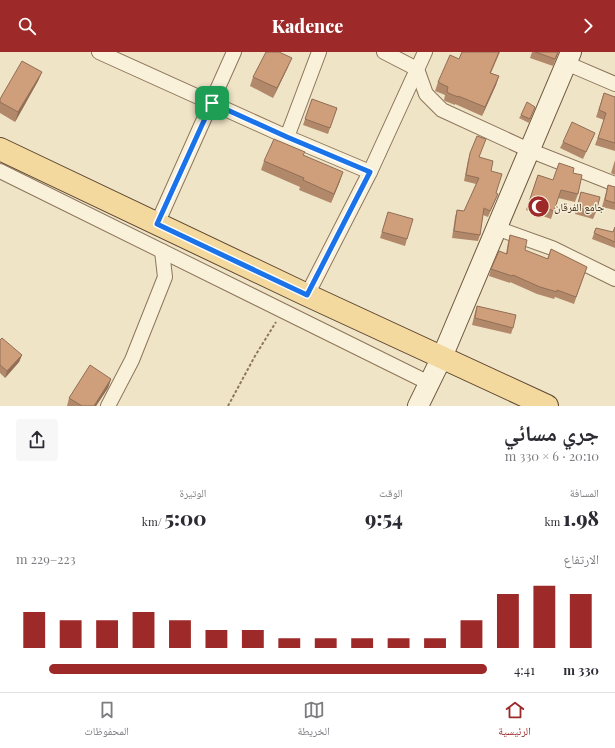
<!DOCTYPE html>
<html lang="ar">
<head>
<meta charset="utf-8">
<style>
  :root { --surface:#fff; --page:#f7f7f7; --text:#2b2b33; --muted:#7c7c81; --line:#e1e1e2; --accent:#9e2929 }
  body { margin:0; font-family:"Playfair Display","Noto Naskh Arabic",serif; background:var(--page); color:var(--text); direction:rtl; height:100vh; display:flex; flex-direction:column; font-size:15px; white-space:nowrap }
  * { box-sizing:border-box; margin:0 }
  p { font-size:13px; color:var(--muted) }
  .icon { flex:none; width:22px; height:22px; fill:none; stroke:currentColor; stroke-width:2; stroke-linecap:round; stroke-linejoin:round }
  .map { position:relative; height:354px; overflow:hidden; direction:ltr }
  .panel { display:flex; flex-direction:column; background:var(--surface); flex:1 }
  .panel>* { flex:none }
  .pin { position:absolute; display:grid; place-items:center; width:34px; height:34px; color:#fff; margin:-17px; border-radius:8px; box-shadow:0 2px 6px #0006 }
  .round { display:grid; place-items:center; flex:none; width:42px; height:42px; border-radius:4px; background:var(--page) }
  .head { display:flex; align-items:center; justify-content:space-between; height:68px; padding:0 16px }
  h1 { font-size:22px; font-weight:800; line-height:30px }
  .figures { display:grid; grid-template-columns:repeat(3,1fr); gap:6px; height:68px; padding:4px 16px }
  .figures div { display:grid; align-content:center }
  .figures b { font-size:20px; font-weight:800 }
  .figures small { font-size:11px; font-weight:400 }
  .figures p { font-size:11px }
  .chart { height:112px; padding:8px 16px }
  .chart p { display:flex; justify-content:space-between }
  .chart svg { width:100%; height:72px; margin-top:4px; stroke:var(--accent); stroke-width:6 }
  ul { padding:0 16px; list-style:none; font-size:13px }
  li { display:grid; grid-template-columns:64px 48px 1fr; align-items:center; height:30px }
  li i { height:10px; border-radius:5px; background:var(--accent) }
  header { display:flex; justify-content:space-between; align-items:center; height:52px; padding:0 16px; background:var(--accent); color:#fff; font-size:18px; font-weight:800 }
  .tab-bar { display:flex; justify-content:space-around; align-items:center; height:56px; border-top:1px solid var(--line); background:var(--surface); font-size:11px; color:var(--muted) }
  .tab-bar a { display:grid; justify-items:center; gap:2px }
  .tab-bar .on { color:var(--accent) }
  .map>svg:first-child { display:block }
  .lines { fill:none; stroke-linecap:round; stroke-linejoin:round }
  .street-casing { stroke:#8d765b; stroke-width:16 }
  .secondary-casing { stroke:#6f573e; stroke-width:22 }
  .primary-casing { stroke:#5b442f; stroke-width:24 }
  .path { stroke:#8d765b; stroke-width:2; stroke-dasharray:3 2; stroke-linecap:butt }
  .street { stroke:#faf1db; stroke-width:14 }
  .secondary { stroke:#faf1db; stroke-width:20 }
  .primary { stroke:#f4d99e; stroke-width:22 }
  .wall { fill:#b2886a }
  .shaded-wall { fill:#916f56 }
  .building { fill:#cf9e7b; stroke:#916f56 }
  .route-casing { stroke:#fff; stroke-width:8 }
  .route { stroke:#1a73e8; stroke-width:5 }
  .labels { text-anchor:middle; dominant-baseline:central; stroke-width:3; stroke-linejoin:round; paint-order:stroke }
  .poi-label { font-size:11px; fill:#3d2d1f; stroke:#f7eed7; text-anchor:start }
</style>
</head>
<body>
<header><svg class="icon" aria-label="forward" viewBox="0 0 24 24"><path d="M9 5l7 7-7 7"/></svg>Kadence<svg class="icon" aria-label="search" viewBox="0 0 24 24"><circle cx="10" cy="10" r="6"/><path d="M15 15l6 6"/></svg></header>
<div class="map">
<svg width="615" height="354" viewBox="0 0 615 354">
  <rect width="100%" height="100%" fill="#f0e4c7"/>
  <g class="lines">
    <defs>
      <g id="street">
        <polyline points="99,0 287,85"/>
        <polyline points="319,0 287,85 370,120"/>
        <polyline points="384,0 417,17 426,42 442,58 529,98 615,132"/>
        <polyline points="566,11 615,32"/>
        <polyline points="0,119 429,331"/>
        <polyline points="157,172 234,0"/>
        <polyline points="496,176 552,196 615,227"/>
        <polyline points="307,243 370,120 425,0"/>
        <polyline points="108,354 132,308 165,225 162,199"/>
      </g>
      <polyline id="secondary" points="418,354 442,305 571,0"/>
      <polyline id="primary" points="0,97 307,243 547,354"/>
    </defs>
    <use href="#street" class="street-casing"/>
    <use href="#secondary" class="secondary-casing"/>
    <use href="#primary" class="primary-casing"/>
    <polyline class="path" points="228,354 255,304 276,270"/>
    <use href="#street" class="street"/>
    <use href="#secondary" class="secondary"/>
    <use href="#primary" class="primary"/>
  </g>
  <g class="wall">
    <polygon points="462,0 500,0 491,21 499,24 496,33 482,64 455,52 455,53 445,49 444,48 445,43 435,39 438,30 459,7"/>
    <polygon points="532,0 559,0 553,14 530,6"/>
    <polygon points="288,15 273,46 250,34 253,25"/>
    <polygon points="42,20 38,29 15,70 0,61 0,47"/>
    <polygon points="604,41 615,45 615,99 595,93 604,68 596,65"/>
    <polygon points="312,47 337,56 328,82 303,73"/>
    <polygon points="535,55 529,71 519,66 521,63"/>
    <polygon points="595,81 583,107 560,96 563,90"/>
    <polygon points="477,84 479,105 491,119 496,141 498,142 488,165 483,163 480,183 478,189 452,186 455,165 457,158 464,159 476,132 464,129 468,108"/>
    <polygon points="304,103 340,129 331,151 299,138 300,135 261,118 264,109"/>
    <polygon points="615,108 615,123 611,121"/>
    <polygon points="573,121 578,142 575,150 558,146 551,167 526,158 538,123 553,128"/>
    <polygon points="608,133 615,135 615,158 602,155"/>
    <polygon points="581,140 596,160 593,167 575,162"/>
    <polygon points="388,160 407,187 405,194 380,186"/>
    <polygon points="615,175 615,196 592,187 596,176 613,180"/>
    <polygon points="510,183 525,198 547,207 551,197 587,215 574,252 555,245 554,247 537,242 510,230 510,231 489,224 491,217 506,202 508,190"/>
    <polygon points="477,254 513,276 511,282 472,273 475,260"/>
    <polygon points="0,288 22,303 19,310 5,326 0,321"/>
    <polygon points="111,327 108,336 96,354 67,354 69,346"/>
  </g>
  <g class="shaded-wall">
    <polygon points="292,6 288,15 273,46 277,36"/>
    <polygon points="42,20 38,29 15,70 18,60"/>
    <polygon points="499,24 496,33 482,64 485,55"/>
    <polygon points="343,120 340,129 331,151 334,142"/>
    <polygon points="22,303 19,310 5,326 7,319"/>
    <polygon points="111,327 108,336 96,354 94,354"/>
  </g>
  <g class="building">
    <polygon points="266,0 279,0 292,6 277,36 253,25"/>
    <polygon points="462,0 499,0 490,21 499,24 485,55 458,44 458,45 448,41 447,39 448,35 438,30 450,3 459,7"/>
    <polygon points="535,0 558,0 555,7"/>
    <polygon points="22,9 42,20 18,60 0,50 0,47"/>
    <polygon points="604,41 615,45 615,91 598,86 606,61 599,58"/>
    <polygon points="312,47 337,56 330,76 305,67"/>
    <polygon points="527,50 535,55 530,67 521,63"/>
    <polygon points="572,70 595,81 586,100 563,90"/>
    <polygon points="477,84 486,87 479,105 493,109 491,119 502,122 496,141 498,142 490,159 484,156 480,183 454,179 457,158 464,159 479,126 466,123 470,101"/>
    <polygon points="274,87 305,100 303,103 343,120 334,142 303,128 304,126 264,109"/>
    <polygon points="559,111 574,116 573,121 582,123 578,142 561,138 554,159 529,150 538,123 553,128"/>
    <polygon points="608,133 615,135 615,151 605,148"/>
    <polygon points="581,140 600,145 596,160 577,155"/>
    <polygon points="388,160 413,167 407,187 382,180"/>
    <polygon points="615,175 615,190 594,181 596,176 613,180"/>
    <polygon points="510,183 527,188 525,198 548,207 551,197 587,215 576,245 557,238 557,240 540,235 513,223 512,224 491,217 499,199 507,202"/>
    <polygon points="477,254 516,263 513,276 475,266"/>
    <polygon points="2,286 22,303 7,319 0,313 0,288"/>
    <polygon points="90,313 111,327 94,354 82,354 69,346"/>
  </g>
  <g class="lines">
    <defs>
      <polygon id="route" points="212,51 287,85 370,120 307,243 157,172"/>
    </defs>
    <use href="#route" class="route-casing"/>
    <use href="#route" class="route"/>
  </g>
  <defs>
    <symbol id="mosque-disc" viewBox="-11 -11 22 22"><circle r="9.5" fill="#9e2929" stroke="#f7eed7"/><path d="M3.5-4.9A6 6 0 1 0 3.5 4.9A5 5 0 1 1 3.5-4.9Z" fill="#fff"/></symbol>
  </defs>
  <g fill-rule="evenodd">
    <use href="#mosque-disc" x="526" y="142" width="25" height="25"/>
  </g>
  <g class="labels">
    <g class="poi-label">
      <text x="554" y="154">جامع الفرقان</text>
    </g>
  </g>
</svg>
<div class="pin" style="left:212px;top:51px;background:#1e9e55"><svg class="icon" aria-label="arrive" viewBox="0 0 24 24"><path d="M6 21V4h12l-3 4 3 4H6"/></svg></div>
</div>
<section class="panel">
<div class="head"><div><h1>جري مسائي</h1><p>20:10 · 6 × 330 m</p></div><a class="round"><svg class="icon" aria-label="share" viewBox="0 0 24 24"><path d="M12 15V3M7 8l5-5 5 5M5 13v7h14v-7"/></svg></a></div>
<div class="figures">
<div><p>المسافة</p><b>1.98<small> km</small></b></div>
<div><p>الوقت</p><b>9:54</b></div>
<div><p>الوتيرة</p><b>5:00<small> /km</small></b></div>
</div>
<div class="chart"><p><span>الارتفاع</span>223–229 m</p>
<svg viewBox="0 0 160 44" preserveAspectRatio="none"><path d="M5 44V22M15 44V27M25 44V27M35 44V22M45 44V27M55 44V33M65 44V33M75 44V38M85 44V38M95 44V38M105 44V38M115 44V38M125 44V27M135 44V11M145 44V6M155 44V11"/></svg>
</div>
<ul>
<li><b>330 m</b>4:41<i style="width:93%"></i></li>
</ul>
</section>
<nav class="tab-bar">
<a class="on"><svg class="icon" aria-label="home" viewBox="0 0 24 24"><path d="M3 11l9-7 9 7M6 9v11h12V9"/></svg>الرئيسية</a>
<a><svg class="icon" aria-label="map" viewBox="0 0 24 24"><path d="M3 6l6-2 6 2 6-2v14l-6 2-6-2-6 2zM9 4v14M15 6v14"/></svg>الخريطة</a>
<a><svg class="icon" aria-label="saved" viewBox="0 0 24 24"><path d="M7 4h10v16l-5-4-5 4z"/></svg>المحفوظات</a>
</nav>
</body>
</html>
